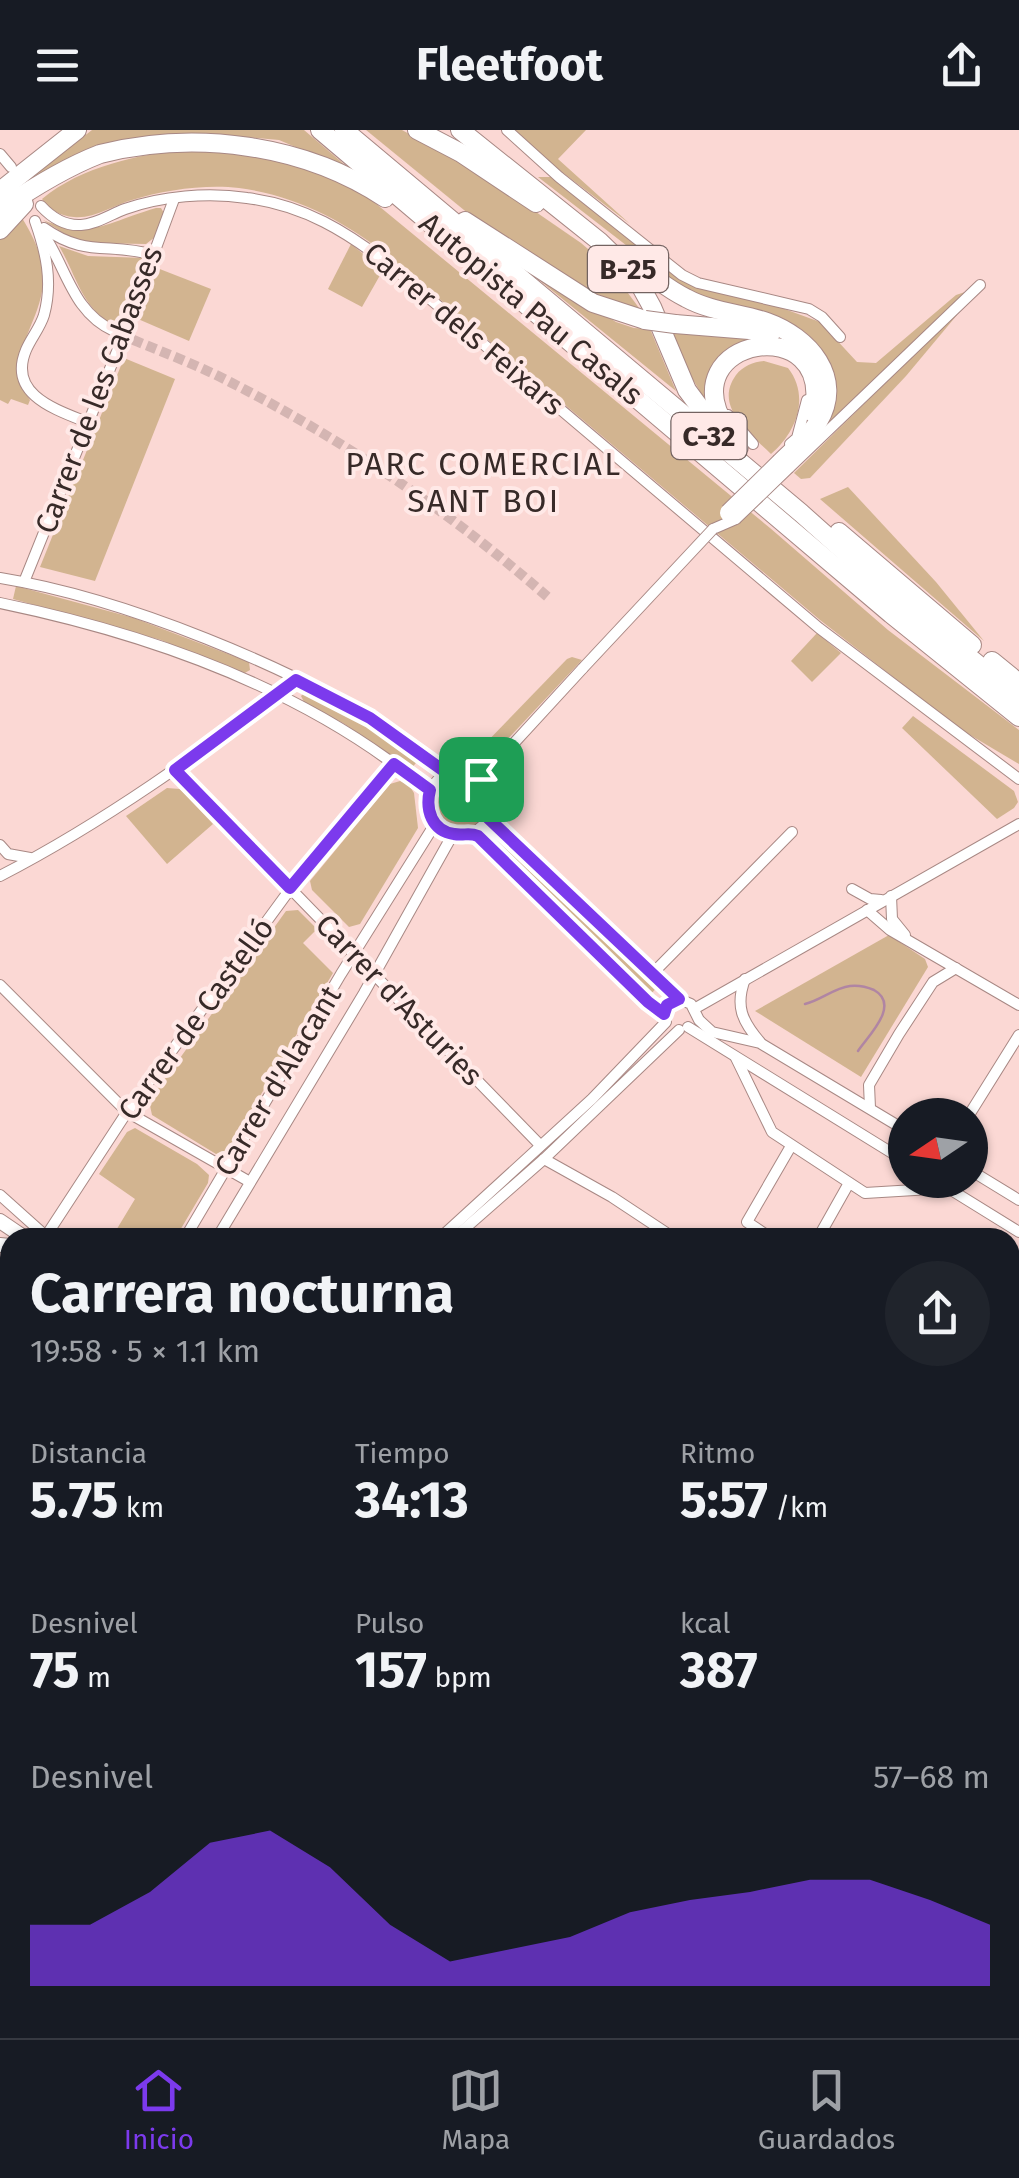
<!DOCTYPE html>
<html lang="es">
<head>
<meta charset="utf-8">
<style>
  :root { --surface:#171b24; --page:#20242c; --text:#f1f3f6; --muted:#9ea1a6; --line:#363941; --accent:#7c3aed }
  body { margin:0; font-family:"Fira Sans",sans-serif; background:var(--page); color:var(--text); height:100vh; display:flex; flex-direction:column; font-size:38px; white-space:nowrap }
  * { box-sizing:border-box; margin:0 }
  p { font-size:32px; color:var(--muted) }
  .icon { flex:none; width:55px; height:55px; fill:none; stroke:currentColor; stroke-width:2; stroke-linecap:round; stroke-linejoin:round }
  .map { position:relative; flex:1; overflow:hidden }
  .panel { position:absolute; left:0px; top:1098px; width:1020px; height:812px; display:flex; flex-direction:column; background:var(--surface); border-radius:30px 30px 0 0; box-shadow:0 2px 8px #0004 }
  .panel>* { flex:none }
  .needle { width:65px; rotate:257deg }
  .tools { position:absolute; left:888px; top:968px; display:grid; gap:20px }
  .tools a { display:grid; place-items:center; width:100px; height:100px; border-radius:50%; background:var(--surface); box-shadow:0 2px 8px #0004; font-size:50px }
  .pin { position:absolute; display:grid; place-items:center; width:85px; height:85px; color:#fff; margin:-42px; border-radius:20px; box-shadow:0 5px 15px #0006 }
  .round { display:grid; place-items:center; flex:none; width:105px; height:105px; border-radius:52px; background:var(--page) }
  .summary { display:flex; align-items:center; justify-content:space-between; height:170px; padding:0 30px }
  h1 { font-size:55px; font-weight:700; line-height:75px }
  .metrics { display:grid; grid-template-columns:repeat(3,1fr); gap:15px; height:170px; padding:10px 30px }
  .metrics div { display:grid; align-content:center }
  .metrics b { font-size:50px; font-weight:700 }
  .metrics small { font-size:28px; font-weight:400 }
  .metrics p { font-size:28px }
  .chart { height:280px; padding:20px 30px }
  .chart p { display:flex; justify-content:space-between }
  .chart svg { width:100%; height:180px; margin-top:10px; fill:var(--accent); opacity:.7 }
  header { display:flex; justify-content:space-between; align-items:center; height:130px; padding:0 30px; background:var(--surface); font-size:45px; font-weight:700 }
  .dock { display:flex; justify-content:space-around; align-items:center; height:140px; border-top:2px solid var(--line); background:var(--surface); font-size:28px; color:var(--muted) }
  .dock a { display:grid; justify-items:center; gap:5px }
  .dock .current { color:var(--accent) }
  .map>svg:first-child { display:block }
  .green { fill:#d2b490 }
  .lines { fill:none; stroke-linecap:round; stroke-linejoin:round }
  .stream { stroke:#b085a3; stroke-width:2.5 }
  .street-tunnel { stroke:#d4b5b2; stroke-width:10; stroke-dasharray:10 5; stroke-linecap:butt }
  .street-casing { stroke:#a88884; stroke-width:12 }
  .secondary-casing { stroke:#a88884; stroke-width:16 }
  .highway-casing { stroke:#a88884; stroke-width:20 }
  .street { stroke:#fff; stroke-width:10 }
  .secondary { stroke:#fff; stroke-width:14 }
  .highway { stroke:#fff; stroke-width:18 }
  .street-bridge-casing { stroke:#a88884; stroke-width:12; stroke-linecap:butt }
  .highway-bridge-casing { stroke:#a88884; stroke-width:20; stroke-linecap:butt }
  .street-bridge { stroke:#fff; stroke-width:10 }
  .highway-bridge { stroke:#fff; stroke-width:18 }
  .route-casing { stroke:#fff; stroke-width:20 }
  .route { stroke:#7c3aed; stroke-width:12 }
  .labels { text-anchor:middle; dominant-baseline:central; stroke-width:8; stroke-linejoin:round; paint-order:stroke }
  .shield { fill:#ffe9e7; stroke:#736361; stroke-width:2.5 }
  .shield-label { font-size:28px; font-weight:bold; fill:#372a28 }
  .street-label { font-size:30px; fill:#372a28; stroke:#ffe9e7 }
  .neighbourhood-label { font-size:32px; letter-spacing:2.5px; fill:#372a28; stroke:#ffe9e7 }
</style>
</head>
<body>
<header><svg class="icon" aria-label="menu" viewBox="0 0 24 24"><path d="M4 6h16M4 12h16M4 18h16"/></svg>Fleetfoot<svg class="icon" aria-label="share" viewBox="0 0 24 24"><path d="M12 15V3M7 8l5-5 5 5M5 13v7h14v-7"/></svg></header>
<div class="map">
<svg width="1019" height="1908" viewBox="0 0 1019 1908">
  <rect width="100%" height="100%" fill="#fbd8d4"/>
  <g class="green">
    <polygon points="92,0 304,0 352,41 279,10 203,3 174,4 31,53 29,49"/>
    <polygon points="366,0 402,0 478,42 581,113 608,136 642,182 589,162 486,98"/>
    <polygon points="507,0 586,0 558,29 630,94"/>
    <path d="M188,19H255L346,49L770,398L888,500L1019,600V634L960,599L820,490L391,128C346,92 298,66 239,58C206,54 164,60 132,70C114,75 94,89 74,87C60,86 50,80 42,69C82,36 137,25 188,19Z"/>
    <path d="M538,47H554L645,123L686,152L757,169L820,192L857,232L876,233L956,165L965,162L825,298C842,258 835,222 798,197L684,160Z"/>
    <path d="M156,78H161L164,83L155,107L146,114L89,113L68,106L43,90C91,110 107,92 156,78Z"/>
    <path d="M20,85C33,105 44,127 43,151C42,194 0,229 30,270L28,275L11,269L8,274L0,270V110Z"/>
    <polygon points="351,114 383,140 362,177 328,159"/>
    <path d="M59,116L88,126L145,128L117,196C82,181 77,146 59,116Z"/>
    <polygon points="507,124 616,192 634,198 650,199 676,261"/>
    <polygon points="152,136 211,159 189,211 131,186"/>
    <polygon points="954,185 957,185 906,246 810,348 801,349 794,343"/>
    <polygon points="671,202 760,207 737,217 710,278 686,238"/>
    <polygon points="124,228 175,249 95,451 40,437"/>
    <path d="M764,231L788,238C810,266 797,302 771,324C750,303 713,277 736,245C743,236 753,232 764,231Z"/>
    <polygon points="848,357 936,452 984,511 820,369"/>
    <polygon points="16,456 134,488 249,532 250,540 243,544 161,510 13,469"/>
    <polygon points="817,503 841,523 812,552 791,531"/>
    <polygon points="572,527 582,530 486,632 479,635 473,628 479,620 567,529"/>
    <polygon points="307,560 347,581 420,628 411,639 343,593 305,574 301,566"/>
    <polygon points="913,586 1014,661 1018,672 1014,678 997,689 902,598"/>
    <circle cx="459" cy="673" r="28"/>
    <polygon points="400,651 409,655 414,663 418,698 360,794 349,797 312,760 310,751 390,654"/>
    <polygon points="167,658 180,659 213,694 167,734 126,686"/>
    <polygon points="503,705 659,855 651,864 495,714"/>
    <polygon points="298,780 317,799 303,813 333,843 228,1020 216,1024 152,985 149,971 286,781"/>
    <polygon points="889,805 925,829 928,837 861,947 755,881"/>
    <polygon points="135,998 197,1034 209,1045 208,1053 176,1107 112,1107 135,1069 99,1044 127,1002"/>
  </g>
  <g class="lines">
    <path class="stream" d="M805,874C821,870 834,858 850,856C858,855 867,857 874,860C901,875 868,906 858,921"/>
    <path class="street-tunnel" d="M119,204C157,220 196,234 232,253C346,311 454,385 550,469"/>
    <defs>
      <g id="street">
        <polyline points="507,0 559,47 682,145 698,153 809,179 822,187 840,207"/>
        <polyline points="0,24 11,37"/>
        <path d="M41,76C52,88 65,96 81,95C97,94 111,84 125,79C162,66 208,62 247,68C304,75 347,102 391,136L819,498L1019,649"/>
        <path d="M35,91C46,122 53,152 44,185C40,198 31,208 26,220C7,265 57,280 89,293"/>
        <path d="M44,98C86,128 110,112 153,125"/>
        <path d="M46,108C67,141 74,183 114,201"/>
        <polyline points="728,285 753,314"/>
        <polyline points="790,314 797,308 807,270"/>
        <polyline points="789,338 980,155"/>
        <polyline points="713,399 736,389"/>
        <path d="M0,448C123,468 294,537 399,606C415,617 431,631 447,643"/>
        <polyline points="24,452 126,199 174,69"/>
        <path d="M0,473C135,501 274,548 387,629C402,639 419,647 431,660"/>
        <polyline points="175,640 539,1014"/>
        <circle cx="460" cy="673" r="32"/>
        <polyline points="481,649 583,538"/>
        <polyline points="488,688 679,869 691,874 699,890 712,902 760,913 905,1000"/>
        <polyline points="472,703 664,884"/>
        <polyline points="0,715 8,724 30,728"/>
        <path d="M0,746C105,692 201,622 296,551"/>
        <polyline points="852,759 870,769 881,770"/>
        <polyline points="891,766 892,789 905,805"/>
        <polyline points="867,780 890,800 1019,875"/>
        <polyline points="653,843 792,702"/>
        <path d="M745,849C735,876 742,891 760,912"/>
        <polyline points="0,855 127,982 250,1052"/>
        <polyline points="694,879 1019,694"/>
        <polyline points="688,897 905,1031"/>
        <polyline points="736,928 772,1002 865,1063 948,1058"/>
        <polyline points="870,978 869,955 899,904 933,852 956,838"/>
        <polyline points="969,985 1019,905"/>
        <polyline points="544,1029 612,1067 674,1108"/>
        <polyline points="970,1040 1019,1070"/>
        <polyline points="935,1050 1019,1102"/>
        <polyline points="0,1065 48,1108"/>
        <polyline points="46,1106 127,982 291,758 394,634"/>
        <polyline points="185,1108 341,844 435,694"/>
        <polyline points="217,1108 364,863 453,704"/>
        <polyline points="440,1108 592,969 666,892"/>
        <polyline points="454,1108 544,1029 679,900"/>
        <polyline points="771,1108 747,1092 791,1016"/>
        <polyline points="818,1108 849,1053"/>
        <polyline points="0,1208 10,1214"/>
        <polyline points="0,1321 10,1329"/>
        <polyline points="1010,1322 1019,1327"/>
        <polyline points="0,1406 10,1390"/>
        <polyline points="0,1477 10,1460"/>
        <polyline points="1010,1541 1019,1547"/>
        <polyline points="0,1558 10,1560"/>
        <polyline points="1010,1648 1019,1641"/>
        <polyline points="1010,1713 1019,1719"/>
        <polyline points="0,1714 10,1717"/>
        <polyline points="0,1818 10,1787"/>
        <polyline points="0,1861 10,1868"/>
        <polyline points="0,1875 10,1882"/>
        <polyline points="34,1900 45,1908"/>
        <polyline points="58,1900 69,1908"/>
        <polyline points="283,1900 296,1908"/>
        <polyline points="361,1900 374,1908"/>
        <polyline points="158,1908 163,1900"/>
        <polyline points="245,1908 251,1900"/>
        <polyline points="767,1908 768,1900"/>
      </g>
      <g id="secondary">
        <polyline points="0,1091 25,1108"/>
        <polyline points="0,1115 10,1116"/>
        <polyline points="1010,1734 1019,1739"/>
      </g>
      <g id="highway">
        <polyline points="320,0 891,484 1019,587"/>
        <polyline points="344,0 801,383 894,466 1019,568"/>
        <polyline points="417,0 461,23 536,73"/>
        <polyline points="460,0 599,111 635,146 652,177 687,260 707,287 739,317"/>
        <polyline points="0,61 77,0"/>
        <path d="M0,80C32,58 64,38 100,24C196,0 303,14 385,68"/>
        <polyline points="465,91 593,173 645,190"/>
        <polyline points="0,100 24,74"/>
        <path d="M630,128C647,142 666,158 686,168C712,182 740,183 767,192C809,207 845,248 818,292C809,307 794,319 781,332"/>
        <polyline points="675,194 772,202"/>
        <path d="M727,299C667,206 837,179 813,283"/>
        <polyline points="839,402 972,515"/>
        <polyline points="992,531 1019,553"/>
      </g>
    </defs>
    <use href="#street" class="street-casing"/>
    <use href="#secondary" class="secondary-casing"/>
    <use href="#highway" class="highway-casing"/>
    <use href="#street" class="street"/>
    <use href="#secondary" class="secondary"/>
    <use href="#highway" class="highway"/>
    <defs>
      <g id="street-bridge">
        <polyline points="736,389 789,338"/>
        <polyline points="583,538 713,399"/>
      </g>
      <g id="highway-bridge">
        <polyline points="645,190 675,194"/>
        <polyline points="729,383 781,332"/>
      </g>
    </defs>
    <use href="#street-bridge" class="street-bridge-casing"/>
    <use href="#highway-bridge" class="highway-bridge-casing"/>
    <use href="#street-bridge" class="street-bridge"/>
    <use href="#highway-bridge" class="highway-bridge"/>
  </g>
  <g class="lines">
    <defs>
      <path id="route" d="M296,550L370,588L448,644C477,636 499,659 488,688L679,869L667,875L664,884L648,872L478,706C469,702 464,706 454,704C432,701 425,680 430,660L394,634L290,758L175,640Z"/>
    </defs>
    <use href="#route" class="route-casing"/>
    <use href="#route" class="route"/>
  </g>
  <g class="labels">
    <g class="shield">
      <rect x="588" y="116" width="80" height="46" rx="8"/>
      <rect x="671.5" y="283" width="75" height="46" rx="8"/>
    </g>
    <g class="shield-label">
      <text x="628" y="139">B-25</text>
      <text x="709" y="306">C-32</text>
    </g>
    <g class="street-label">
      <text transform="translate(531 179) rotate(40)">Autopista Pau Casals</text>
      <text transform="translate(464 199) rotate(40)">Carrer dels Feixars</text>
      <text transform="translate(99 260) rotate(-69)">Carrer de les Cabasses</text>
      <text transform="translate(399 870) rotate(46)">Carrer d'Asturies</text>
      <text transform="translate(196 889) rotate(-54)">Carrer de Castelló</text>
      <text transform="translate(278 951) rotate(-59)">Carrer d'Alacant</text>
    </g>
    <g class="neighbourhood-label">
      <text x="484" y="334">PARC COMERCIAL<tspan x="484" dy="37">SANT BOI</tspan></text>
    </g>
  </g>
</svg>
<div class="tools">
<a><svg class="needle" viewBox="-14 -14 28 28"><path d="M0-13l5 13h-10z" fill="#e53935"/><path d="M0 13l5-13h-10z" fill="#9ea1a6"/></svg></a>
</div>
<div class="pin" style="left:481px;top:649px;background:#1e9e55"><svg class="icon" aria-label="arrive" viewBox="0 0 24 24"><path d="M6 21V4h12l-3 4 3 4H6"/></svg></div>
<section class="panel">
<div class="summary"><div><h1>Carrera nocturna</h1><p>19:58 · 5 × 1.1 km</p></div><a class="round"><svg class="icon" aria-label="share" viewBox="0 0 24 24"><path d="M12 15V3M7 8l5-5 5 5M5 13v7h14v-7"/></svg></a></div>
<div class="metrics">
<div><p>Distancia</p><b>5.75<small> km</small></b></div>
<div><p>Tiempo</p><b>34:13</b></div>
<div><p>Ritmo</p><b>5:57<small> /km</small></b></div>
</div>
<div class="metrics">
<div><p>Desnivel</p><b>75<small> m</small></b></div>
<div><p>Pulso</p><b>157<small> bpm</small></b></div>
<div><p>kcal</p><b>387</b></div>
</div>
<div class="chart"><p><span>Desnivel</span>57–68 m</p>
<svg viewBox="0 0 160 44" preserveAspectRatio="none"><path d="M0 44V29L10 29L20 21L30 9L40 6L50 15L60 29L70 38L80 35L90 32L100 26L110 23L120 21L130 18L140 18L150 23L160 29V44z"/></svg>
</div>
</section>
</div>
<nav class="dock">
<a class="current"><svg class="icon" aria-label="home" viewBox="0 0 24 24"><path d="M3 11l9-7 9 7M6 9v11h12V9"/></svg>Inicio</a>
<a><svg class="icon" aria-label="map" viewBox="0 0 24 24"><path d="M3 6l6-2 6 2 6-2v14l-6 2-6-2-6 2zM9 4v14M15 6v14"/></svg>Mapa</a>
<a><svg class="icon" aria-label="saved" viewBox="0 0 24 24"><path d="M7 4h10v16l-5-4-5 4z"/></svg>Guardados</a>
</nav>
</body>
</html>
